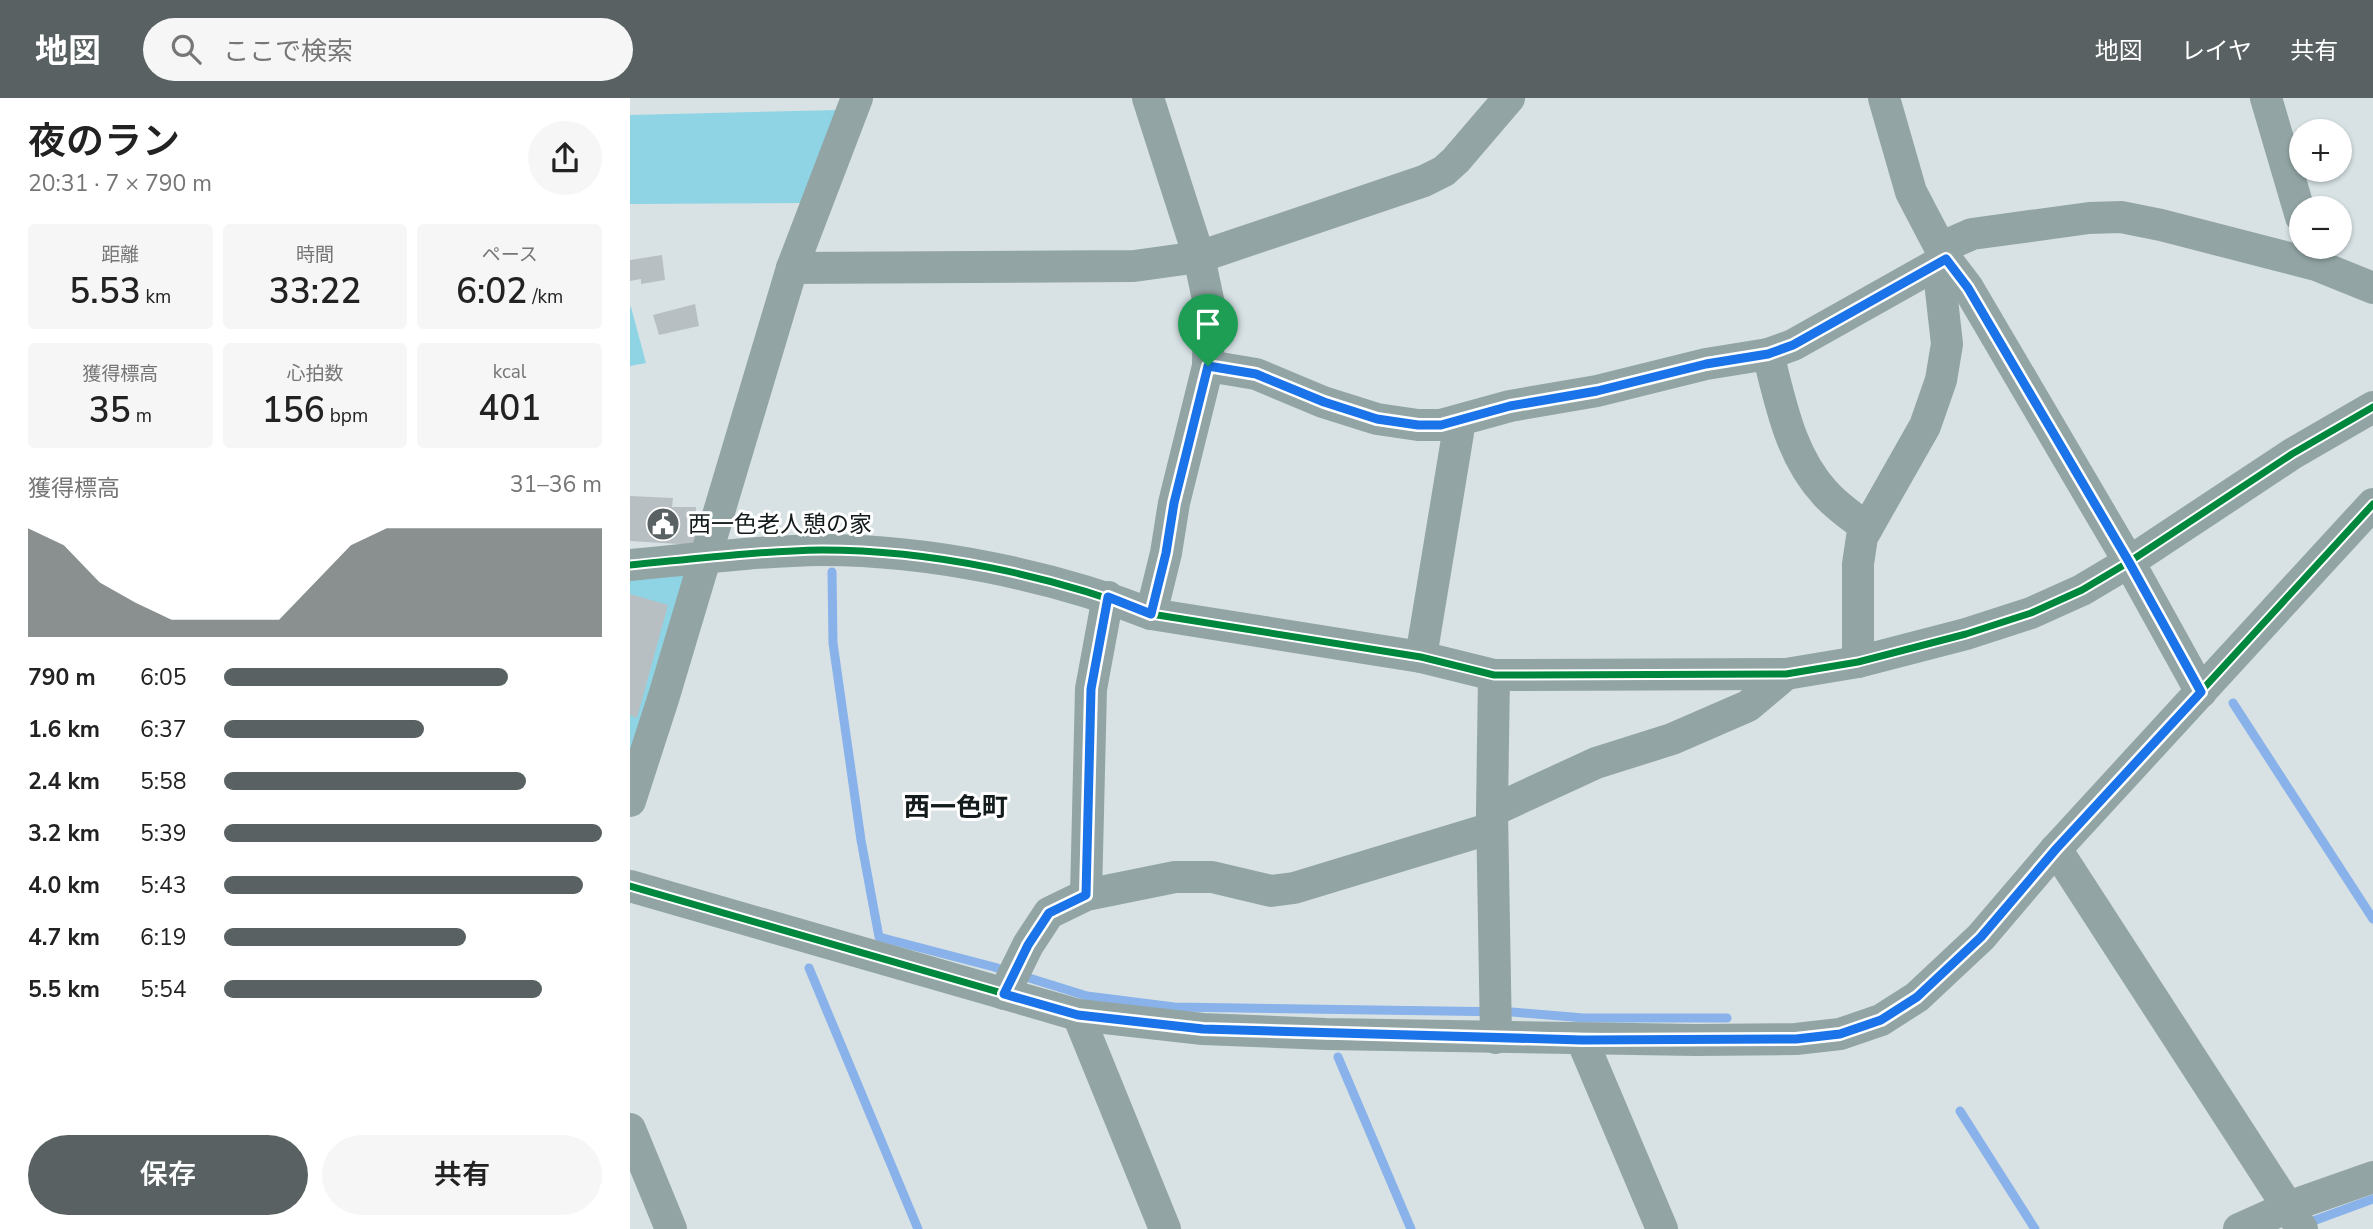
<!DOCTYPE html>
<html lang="ja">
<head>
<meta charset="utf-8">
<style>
  :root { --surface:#fff; --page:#f6f6f6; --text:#222; --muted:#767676; --accent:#596162 }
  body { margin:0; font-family:"Nunito Sans","Noto Sans JP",sans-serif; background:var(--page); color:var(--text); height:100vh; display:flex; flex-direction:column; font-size:26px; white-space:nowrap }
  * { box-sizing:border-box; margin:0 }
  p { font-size:23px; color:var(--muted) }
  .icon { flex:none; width:38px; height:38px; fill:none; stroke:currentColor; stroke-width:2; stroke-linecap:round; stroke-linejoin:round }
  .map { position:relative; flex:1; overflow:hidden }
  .drawer { display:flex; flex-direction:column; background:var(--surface); width:630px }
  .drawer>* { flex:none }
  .fabs { position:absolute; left:1659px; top:21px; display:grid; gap:14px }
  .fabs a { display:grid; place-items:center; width:63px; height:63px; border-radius:50%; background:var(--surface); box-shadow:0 2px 5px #0004; font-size:35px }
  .pin { position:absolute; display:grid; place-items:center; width:60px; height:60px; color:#fff; margin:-72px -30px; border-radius:50% 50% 50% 0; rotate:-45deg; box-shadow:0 0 7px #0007 }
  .pin .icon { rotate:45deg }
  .round { display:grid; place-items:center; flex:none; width:74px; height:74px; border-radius:37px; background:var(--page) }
  .headline { display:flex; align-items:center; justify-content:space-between; height:119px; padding:0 28px }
  h1 { font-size:38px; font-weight:600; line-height:52px }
  .stats { display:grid; grid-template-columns:repeat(3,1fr); gap:10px; height:119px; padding:7px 28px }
  .stats div { display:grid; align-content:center; border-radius:7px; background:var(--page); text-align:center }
  .stats b { font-size:35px; font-weight:600 }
  .stats small { font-size:19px; font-weight:400 }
  .stats p { font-size:19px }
  .chart { height:196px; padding:14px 28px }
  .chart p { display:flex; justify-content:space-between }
  .chart svg { width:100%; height:126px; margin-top:7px; fill:var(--accent); opacity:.7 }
  .primary-button { display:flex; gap:14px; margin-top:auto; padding:14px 28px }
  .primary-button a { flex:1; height:80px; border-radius:42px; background:var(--accent); color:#fff; font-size:28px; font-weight:600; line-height:80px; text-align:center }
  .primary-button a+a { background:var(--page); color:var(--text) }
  ul { padding:0 28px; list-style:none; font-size:23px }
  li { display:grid; grid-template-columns:112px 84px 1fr; align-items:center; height:52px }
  li i { height:18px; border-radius:9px; background:var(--accent) }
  header { display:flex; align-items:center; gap:42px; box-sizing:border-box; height:98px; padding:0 35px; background:var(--accent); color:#fff }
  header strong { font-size:33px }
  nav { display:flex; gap:38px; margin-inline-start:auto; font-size:24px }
  .search { width:490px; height:63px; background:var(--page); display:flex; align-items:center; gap:18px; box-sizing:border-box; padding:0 24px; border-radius:38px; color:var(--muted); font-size:26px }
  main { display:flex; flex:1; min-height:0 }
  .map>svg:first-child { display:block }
  .green { fill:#8ed4e4 }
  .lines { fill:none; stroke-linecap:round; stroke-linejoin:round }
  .stream { stroke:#88b2e9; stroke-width:9 }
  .building { fill:#b8bfc2 }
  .minor { stroke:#92a5a4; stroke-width:32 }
  .cycleway-casing { stroke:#fff; stroke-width:11 }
  .cycleway { stroke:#00873e; stroke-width:7 }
  .route-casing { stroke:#fff; stroke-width:14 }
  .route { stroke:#1a73e8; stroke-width:9 }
  .labels { text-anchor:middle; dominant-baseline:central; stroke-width:6; stroke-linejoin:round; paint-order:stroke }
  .poi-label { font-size:23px; fill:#141b1c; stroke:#fff; text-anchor:start }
  .quarter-label { font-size:26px; font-weight:bold; fill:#141b1c; stroke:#fff }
</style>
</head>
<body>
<header>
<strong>地図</strong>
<div class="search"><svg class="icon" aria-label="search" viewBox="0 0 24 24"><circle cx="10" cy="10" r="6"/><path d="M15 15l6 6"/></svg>ここで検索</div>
<nav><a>地図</a><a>レイヤ</a><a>共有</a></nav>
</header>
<main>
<section class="drawer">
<div class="headline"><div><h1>夜のラン</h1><p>20:31 · 7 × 790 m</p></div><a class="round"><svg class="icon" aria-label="share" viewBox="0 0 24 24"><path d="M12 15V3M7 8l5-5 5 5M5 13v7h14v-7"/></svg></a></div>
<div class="stats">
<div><p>距離</p><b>5.53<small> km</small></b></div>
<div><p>時間</p><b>33:22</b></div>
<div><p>ペース</p><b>6:02<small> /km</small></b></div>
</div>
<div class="stats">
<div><p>獲得標高</p><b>35<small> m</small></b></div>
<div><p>心拍数</p><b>156<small> bpm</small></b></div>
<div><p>kcal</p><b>401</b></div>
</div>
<div class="chart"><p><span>獲得標高</span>31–36 m</p>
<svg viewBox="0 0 160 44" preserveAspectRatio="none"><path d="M0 44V6L10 12L20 25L30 32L40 38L50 38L60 38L70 38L80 25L90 12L100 6L110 6L120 6L130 6L140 6L150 6L160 6V44z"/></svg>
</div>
<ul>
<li><b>790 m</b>6:05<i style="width:75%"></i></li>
<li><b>1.6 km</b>6:37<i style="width:53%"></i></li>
<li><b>2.4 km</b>5:58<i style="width:80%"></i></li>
<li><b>3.2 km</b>5:39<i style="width:100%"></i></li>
<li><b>4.0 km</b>5:43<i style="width:95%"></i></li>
<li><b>4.7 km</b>6:19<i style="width:64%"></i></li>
<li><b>5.5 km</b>5:54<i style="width:84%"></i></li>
</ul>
<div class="primary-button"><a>保存</a><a>共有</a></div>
</section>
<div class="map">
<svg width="1743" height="1131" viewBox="0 0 1743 1131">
  <rect width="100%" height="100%" fill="#d8e2e5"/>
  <g class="green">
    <polygon points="209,12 173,105 0,106 0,17"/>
    <polygon points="0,209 1,209 16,265 0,268"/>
    <polygon points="58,473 0,666 0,479"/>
  </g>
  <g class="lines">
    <g class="stream">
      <polyline points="202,474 203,545 231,742 249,839 364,869 457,898 544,909 882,914 954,920 1097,920"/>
      <polyline points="1603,605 1743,821"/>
      <polyline points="179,870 288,1131"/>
      <polyline points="708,959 781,1131"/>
      <polyline points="1330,1013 1405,1131"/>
      <polyline points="1675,1126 1743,1101"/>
    </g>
  </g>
  <g class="building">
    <polygon points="32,157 35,182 11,186 11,181 0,183 0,162"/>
    <polygon points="65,206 69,228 29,237 23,217"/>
    <polygon points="0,398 43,400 42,409 66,409 65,447 0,443"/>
    <polygon points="0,496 38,507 7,620 0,617"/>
  </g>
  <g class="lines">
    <g class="minor">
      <polyline points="518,0 569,159 579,206 578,268 544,405 536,455 521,516"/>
      <polyline points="1254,0 1281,94 1316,161 1338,190 1499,464 1571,594"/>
      <polyline points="1636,0 1671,119"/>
      <polyline points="1310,150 1342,136 1459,120 1491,119 1531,127 1686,167 1743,190"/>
      <polyline points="162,170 504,168 569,159 794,83 814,73 826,62 879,0"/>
      <path d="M1138,256C1151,306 1160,357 1195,395C1207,409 1223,419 1237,430"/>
      <polyline points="578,268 626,276 693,304 747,321 788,327 811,327 880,308 967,293 1076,266 1138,256 1163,247 1316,161"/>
      <path d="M0,467C63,461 128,453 192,452C299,452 421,477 521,516L791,559L864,577L1156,576L1228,564L1336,536L1401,515L1452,492L1499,464L1662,356L1743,309"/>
      <polyline points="791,559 828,335 825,324"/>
      <polyline points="1228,564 1228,466 1232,439 1295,328 1311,282 1317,246 1308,166"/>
      <polyline points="864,577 862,713 866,940"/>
      <polyline points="0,703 34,598 162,170 227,0"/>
      <polyline points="862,713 966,665 1042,641 1118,608 1156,576"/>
      <polyline points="1426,751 1672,1131"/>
      <polyline points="0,788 448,917 573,931 696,936 1066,942 1166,941 1210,936 1251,922 1287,899 1351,839 1426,751 1743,406"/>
      <polyline points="456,797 461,591 478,499"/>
      <polyline points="374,896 398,847 419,815 456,797 545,779 582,779 641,793 664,790 862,730"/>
      <polyline points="448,917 535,1131"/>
      <polyline points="952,942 1032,1131"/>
      <polyline points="0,1031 41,1131"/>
      <polyline points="1609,1131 1658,1109 1743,1079"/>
    </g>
    <defs>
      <g id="cycleway">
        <path d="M0,467C63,461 128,453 192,452C299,452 421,477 521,516L791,559L864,577L1156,576L1228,564L1336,536L1401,515L1452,492L1499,464L1662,356L1743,309"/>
        <polyline points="0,788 448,917 573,931 696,936 1066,942 1166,941 1210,936 1251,922 1287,899 1351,839 1426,751 1743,406"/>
      </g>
    </defs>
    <use href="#cycleway" class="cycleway-casing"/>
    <use href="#cycleway" class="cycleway"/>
  </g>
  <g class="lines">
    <defs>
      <polygon id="route" points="1316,161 1338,190 1499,464 1571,594 1426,751 1351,839 1287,899 1251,922 1210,936 1166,941 952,942 573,931 448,917 374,896 398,847 419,815 456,797 461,591 478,499 521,516 536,455 544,405 578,268 626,276 694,304 747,321 788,327 811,327 880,308 967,293 1076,266 1138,256 1163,247"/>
    </defs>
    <use href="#route" class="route-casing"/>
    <use href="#route" class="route"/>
  </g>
  <defs>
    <symbol id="civic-disc" viewBox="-11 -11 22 22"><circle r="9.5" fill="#596162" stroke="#fff"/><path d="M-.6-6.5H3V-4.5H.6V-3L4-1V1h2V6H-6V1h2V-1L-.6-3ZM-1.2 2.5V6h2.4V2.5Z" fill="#fff"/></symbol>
  </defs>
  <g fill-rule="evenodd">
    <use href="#civic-disc" x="14" y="407" width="38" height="38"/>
  </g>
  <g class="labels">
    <g class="poi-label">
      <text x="58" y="426">西一色老人憩の家</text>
    </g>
    <g class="quarter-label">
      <text x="326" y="709">西一色町</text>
    </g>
  </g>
</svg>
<div class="fabs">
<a>+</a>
<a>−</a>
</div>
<div class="pin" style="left:578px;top:268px;background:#1e9e55"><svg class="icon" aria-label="arrive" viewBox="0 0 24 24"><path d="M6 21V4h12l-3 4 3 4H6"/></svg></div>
</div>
</main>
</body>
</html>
